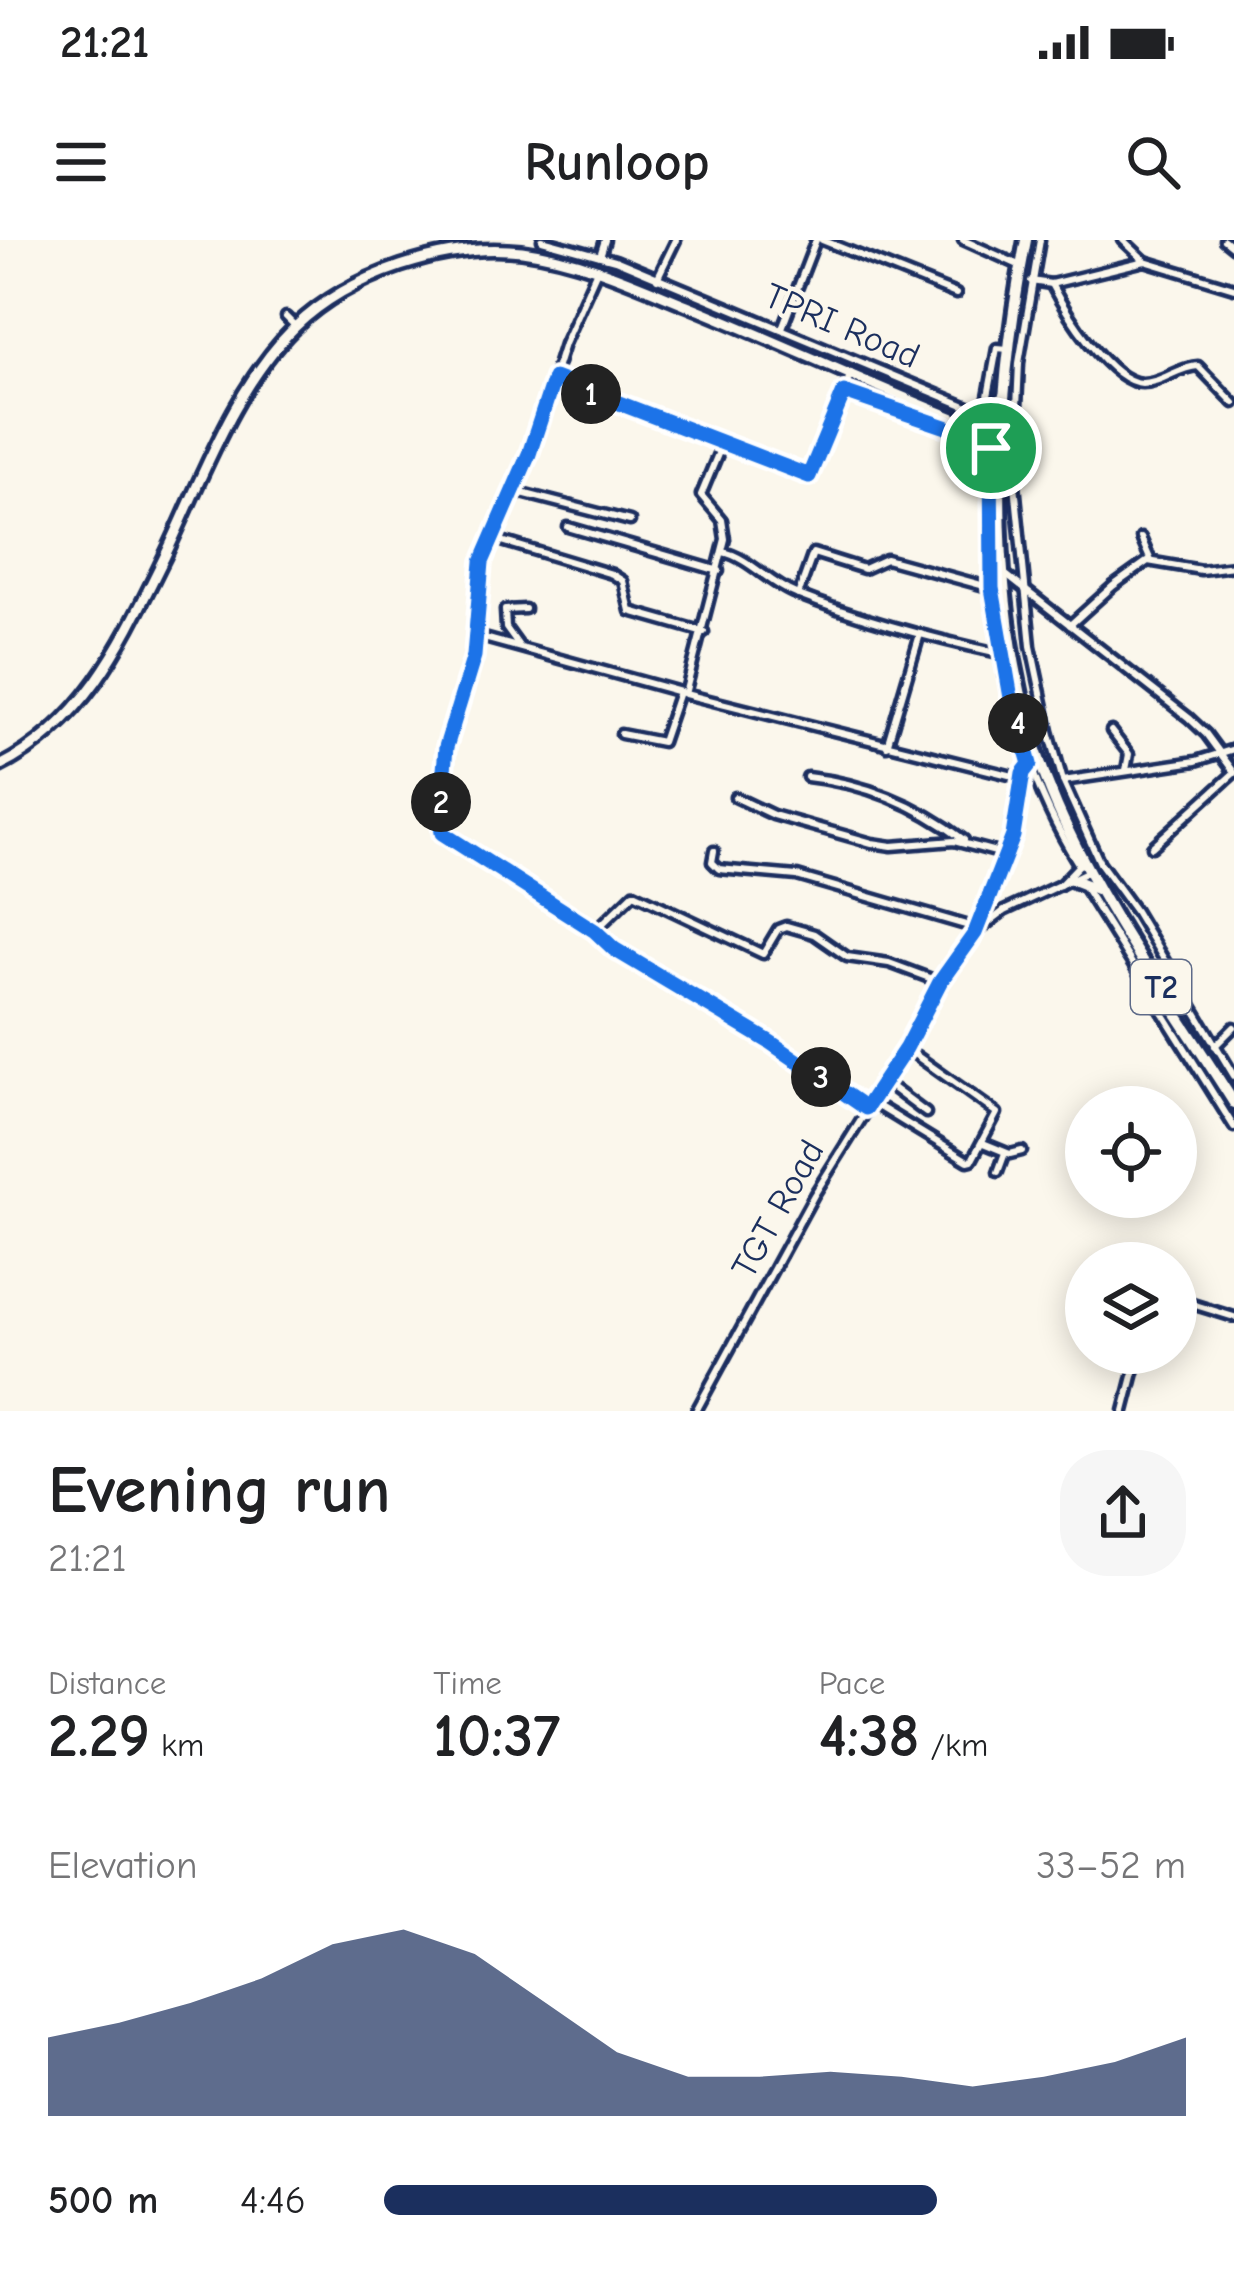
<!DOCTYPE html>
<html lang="en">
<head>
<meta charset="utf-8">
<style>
  :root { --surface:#fff; --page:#f6f6f6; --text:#202124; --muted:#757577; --accent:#1b2f5e }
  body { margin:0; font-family:"Comic Neue",sans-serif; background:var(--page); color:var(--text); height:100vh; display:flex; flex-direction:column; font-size:45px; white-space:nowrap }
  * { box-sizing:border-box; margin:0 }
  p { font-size:39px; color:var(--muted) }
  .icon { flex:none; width:66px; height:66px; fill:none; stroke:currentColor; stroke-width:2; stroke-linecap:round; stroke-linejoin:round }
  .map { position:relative; height:1171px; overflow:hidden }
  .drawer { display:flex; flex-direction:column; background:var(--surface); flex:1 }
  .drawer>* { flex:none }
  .tools { position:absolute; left:1065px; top:846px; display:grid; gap:24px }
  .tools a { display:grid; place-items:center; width:132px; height:132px; border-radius:50%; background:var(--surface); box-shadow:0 6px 30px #0003; font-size:60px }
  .pin { position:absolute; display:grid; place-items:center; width:102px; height:102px; color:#fff; margin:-51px; border:6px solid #fff; border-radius:50%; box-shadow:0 3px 12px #0007 }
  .km { position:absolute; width:60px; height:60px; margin:-30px; border-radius:50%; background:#222; color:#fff; font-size:33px; line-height:60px; text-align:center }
  .round { display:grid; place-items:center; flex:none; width:126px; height:126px; border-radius:48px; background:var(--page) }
  .summary { display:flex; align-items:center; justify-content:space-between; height:204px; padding:0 48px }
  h1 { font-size:66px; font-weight:800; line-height:90px }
  .metrics { display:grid; grid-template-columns:repeat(3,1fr); gap:18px; height:204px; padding:12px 48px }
  .metrics div { display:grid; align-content:center }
  .metrics b { font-size:60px; font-weight:800 }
  .metrics small { font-size:33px; font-weight:400 }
  .metrics p { font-size:33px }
  .chart { height:336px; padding:24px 48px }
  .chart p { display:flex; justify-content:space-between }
  .chart svg { width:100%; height:216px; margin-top:12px; fill:var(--accent); opacity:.7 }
  ul { padding:0 48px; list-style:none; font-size:39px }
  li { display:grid; grid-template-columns:192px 144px 1fr; align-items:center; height:90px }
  li i { height:30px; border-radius:15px; background:var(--accent) }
  .status { display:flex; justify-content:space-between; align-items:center; height:84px; padding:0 60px; background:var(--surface); direction:ltr }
  .status svg { height:33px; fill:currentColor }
  header { display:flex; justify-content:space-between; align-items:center; height:156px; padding:0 48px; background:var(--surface); font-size:54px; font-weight:800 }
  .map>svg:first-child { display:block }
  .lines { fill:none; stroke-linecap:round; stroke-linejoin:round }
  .minor-casing { stroke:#1b2f5e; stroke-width:15 }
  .major-casing { stroke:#1b2f5e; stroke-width:18 }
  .highway-casing { stroke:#1b2f5e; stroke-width:20 }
  .minor { stroke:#fbf7ec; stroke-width:6 }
  .major { stroke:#fbf7ec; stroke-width:9 }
  .highway { stroke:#fbf7ec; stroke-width:10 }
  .route-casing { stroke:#fff; stroke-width:24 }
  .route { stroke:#1a73e8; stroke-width:15 }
  .labels { text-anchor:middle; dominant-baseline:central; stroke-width:9; stroke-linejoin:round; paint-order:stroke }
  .shield { fill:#fbf7ec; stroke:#5e6b89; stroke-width:3 }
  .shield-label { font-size:33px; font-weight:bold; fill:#1b2f5e }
  .street-label { font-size:36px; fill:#1b2f5e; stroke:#fbf7ec }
</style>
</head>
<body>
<div class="status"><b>21:21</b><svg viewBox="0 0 49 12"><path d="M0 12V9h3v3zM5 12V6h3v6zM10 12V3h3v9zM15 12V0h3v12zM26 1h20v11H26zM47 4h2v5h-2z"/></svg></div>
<header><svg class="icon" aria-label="menu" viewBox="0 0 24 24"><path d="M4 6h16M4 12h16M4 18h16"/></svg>Runloop<svg class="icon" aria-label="search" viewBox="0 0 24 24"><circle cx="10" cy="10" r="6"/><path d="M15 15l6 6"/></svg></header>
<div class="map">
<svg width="1234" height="1171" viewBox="0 0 1234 1171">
  <rect width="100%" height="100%" fill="#fbf7ec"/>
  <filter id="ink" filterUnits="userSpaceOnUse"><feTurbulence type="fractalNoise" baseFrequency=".00833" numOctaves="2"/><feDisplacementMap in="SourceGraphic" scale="24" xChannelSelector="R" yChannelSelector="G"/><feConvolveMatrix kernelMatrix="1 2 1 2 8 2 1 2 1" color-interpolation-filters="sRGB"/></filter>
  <g filter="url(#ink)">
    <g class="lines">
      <defs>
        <g id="minor">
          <polyline points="542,0 615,20 973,169 986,167 997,108 1008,109"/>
          <polyline points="822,0 956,54"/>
          <polyline points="963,0 1021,26"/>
          <polyline points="1040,0 1019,123 1014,234 1031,406 1049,491 1063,541 1100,623 1135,671 1234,836"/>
          <polyline points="1123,0 1145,21"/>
          <polyline points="1224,0 1234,8"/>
          <polyline points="600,16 605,0"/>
          <polyline points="598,28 564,104 529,215 482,322 474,415 446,507 440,577 442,593 595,691 614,709 770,802 866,868"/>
          <polyline points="657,39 676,0"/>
          <polyline points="1031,41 1051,44 1145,21 1234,48"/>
          <path d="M1051,44C1065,71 1109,142 1142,143C1162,143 1178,127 1198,126L1234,163"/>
          <polyline points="286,77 296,87"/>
          <polyline points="782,88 816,0"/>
          <polyline points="554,138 809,236 851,133"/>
          <polyline points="844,151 946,187 993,209"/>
          <polyline points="723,202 701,255 722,280 725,299 685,454 1013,536 1023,533 1030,524"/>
          <path d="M991,208C991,253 989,300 992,346C999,442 1028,544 1079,625"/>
          <polyline points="514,251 630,281"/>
          <polyline points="568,287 719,331"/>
          <polyline points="492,298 612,334 623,341 630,371 704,392"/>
          <polyline points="1141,298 1151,321"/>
          <path d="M723,312C750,318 769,344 796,354C862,380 934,399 1003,414"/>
          <polyline points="1005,334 1189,478 1206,494 1234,532"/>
          <polyline points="798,355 813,313 864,329 886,319 992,348"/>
          <polyline points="1070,385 1113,346 1148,321 1201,330 1234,326"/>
          <polyline points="477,396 684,453"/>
          <polyline points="519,406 506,388 505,370 525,369"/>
          <polyline points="1111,491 1129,514 1126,530"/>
          <polyline points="621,494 662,502 679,452"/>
          <polyline points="887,506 920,394"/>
          <path d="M807,537C864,543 918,565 964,600"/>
          <polyline points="1063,541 1196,521 1234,509"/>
          <polyline points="735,557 773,575 872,603 892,606 954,601 1007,615"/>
          <polyline points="1152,607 1234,533"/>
          <polyline points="714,611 712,622 719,629 797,636 976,688"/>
          <polyline points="1060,645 1080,624"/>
          <polyline points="1083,645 1234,887"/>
          <polyline points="976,690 1013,596 1023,533"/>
          <polyline points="595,691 634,653 763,714 778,689 786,686 814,694 847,717 889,723 940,742"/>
          <polyline points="1215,806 1234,787"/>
          <polyline points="886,843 926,873"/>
          <polyline points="870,861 968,921 972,920 997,873 907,809"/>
          <polyline points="983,903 1010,914 1022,911"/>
          <polyline points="998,932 1005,913"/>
          <polyline points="1176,1059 1234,1077"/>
          <polyline points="696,1171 814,955 906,808 956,717 975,693 1004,671 1089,631"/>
          <polyline points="1124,1171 1139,1113"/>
        </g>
        <path id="major" d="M0,526C87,482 124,399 165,316C202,239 233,148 295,87C350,34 447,2 522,11C581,19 633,43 687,65C779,102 870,145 964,182L1003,184"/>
        <g id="highway">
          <path d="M1026,0C991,179 983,396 1057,566C1103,671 1173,766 1234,863"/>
          <polyline points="974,179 993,172 1003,157"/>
          <polyline points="973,184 993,191 1000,202"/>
          <polyline points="1073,640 1099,650"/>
        </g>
      </defs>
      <use href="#minor" class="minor-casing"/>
      <use href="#major" class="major-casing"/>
      <use href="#highway" class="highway-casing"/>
      <use href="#minor" class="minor"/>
      <use href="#major" class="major"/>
      <use href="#highway" class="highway"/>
    </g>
  </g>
  <g class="lines" filter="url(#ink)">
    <defs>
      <polygon id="route" points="554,138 809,236 844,152 946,187 991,208 992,348 1011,458 1030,524 1023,533 1013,596 975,693 940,742 906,808 866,868 770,802 614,709 595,691 442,593 440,577 446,507 474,416 482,322 529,214"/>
    </defs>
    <use href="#route" class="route-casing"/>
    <use href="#route" class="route"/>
  </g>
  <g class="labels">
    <rect class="shield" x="1131" y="720" width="60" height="54" rx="9"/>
    <g class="shield-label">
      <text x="1161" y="747">T2</text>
    </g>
    <g class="street-label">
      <text transform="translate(842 86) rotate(23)">TPRI Road</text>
      <text transform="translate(778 969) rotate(-61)">TGT Road</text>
    </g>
  </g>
</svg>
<div class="tools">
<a><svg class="icon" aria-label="locate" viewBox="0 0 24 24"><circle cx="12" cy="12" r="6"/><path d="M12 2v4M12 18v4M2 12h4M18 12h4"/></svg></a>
<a><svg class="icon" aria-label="layers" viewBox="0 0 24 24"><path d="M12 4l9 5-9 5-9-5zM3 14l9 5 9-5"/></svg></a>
</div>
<div class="pin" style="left:991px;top:208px;background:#1e9e55"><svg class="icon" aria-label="arrive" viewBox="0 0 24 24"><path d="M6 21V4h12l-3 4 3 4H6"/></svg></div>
<b class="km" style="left:591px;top:154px">1</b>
<b class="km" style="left:441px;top:562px">2</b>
<b class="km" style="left:821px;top:837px">3</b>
<b class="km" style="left:1018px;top:483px">4</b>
</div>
<section class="drawer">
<div class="summary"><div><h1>Evening run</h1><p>21:21</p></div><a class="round"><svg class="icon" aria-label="share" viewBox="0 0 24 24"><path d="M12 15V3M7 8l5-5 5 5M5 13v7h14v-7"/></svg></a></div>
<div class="metrics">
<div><p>Distance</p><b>2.29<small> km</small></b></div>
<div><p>Time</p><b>10:37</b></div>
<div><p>Pace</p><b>4:38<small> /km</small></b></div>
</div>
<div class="chart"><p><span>Elevation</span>33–52 m</p>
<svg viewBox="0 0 160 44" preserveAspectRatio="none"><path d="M0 44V28L10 25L20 21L30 16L40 9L50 6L60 11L70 21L80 31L90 36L100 36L110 35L120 36L130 38L140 36L150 33L160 28V44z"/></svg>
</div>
<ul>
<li><b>500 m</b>4:46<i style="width:69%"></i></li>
</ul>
</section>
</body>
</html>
